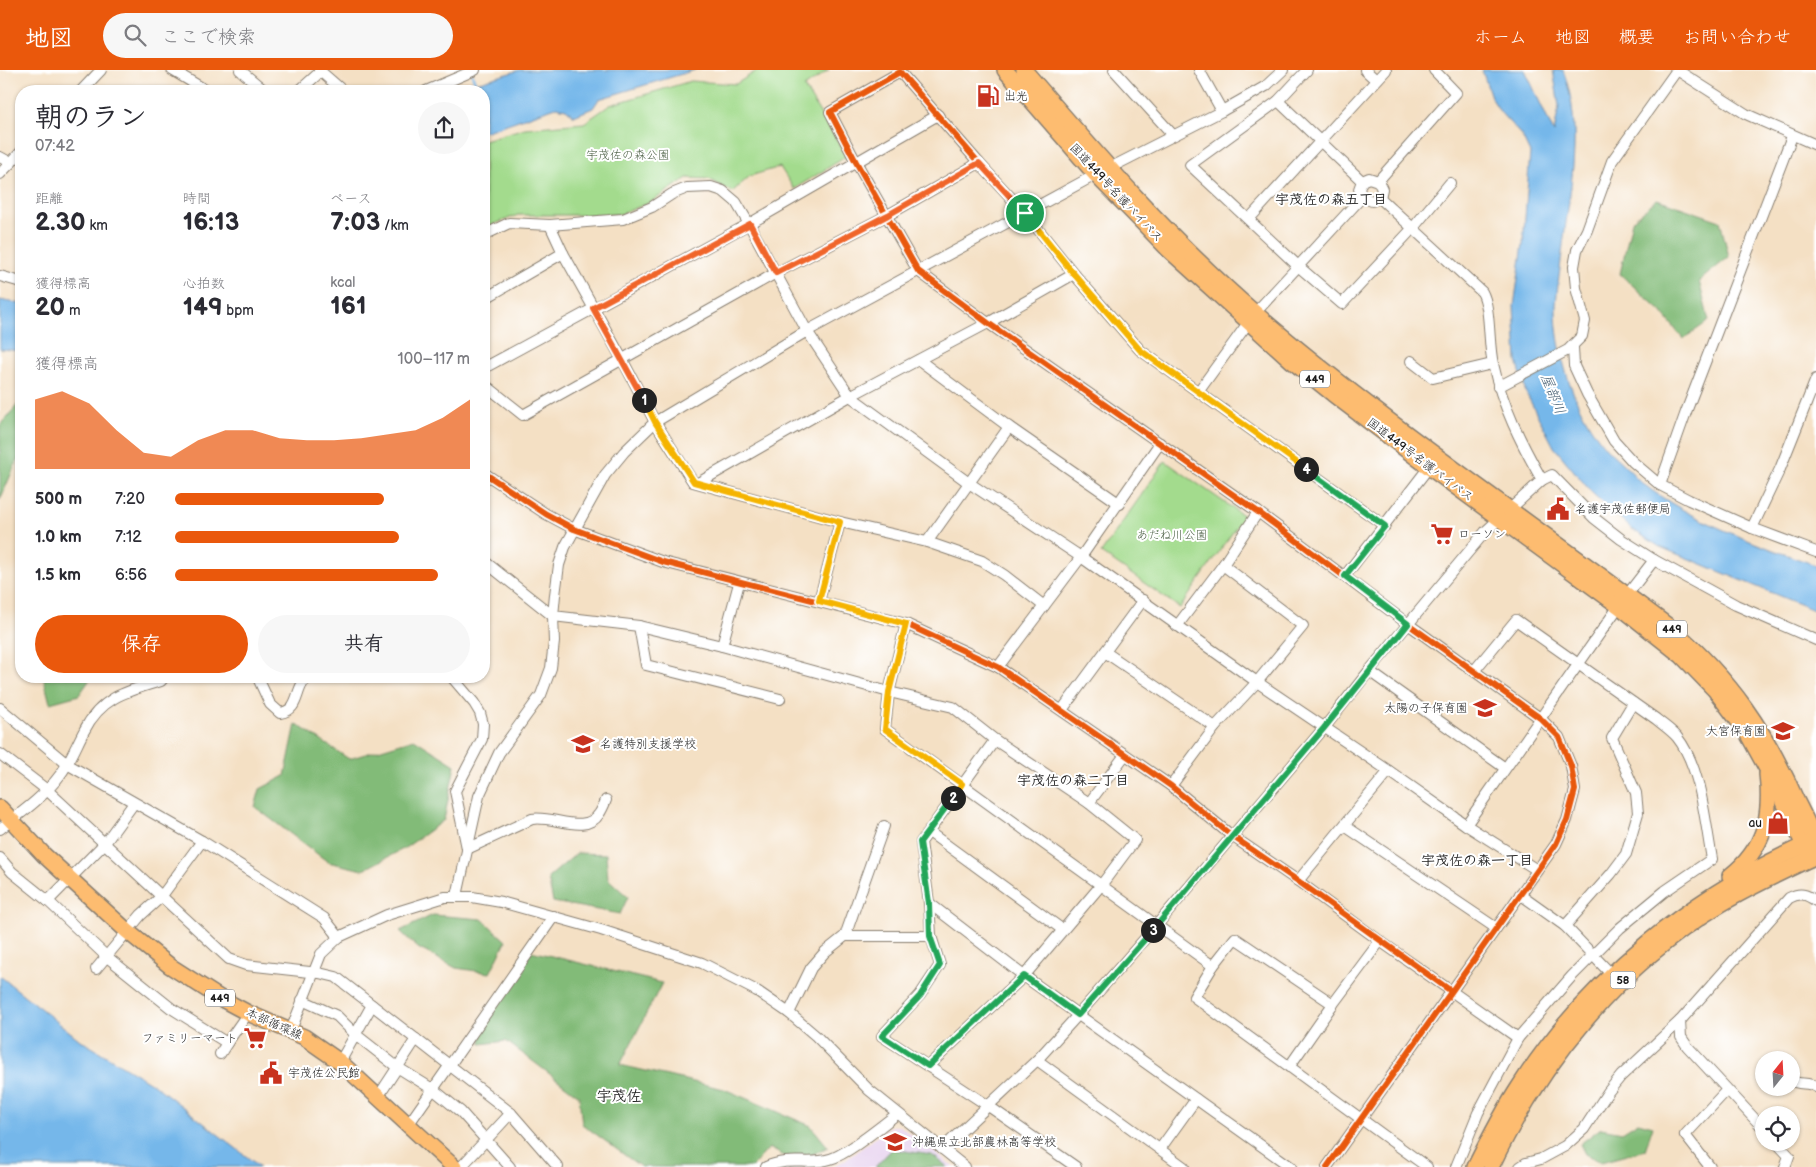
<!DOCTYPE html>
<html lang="ja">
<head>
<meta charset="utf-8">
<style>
  :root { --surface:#fff; --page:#f7f7f7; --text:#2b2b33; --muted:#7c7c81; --accent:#ea580c }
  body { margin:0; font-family:"Balsamiq Sans","Klee One",sans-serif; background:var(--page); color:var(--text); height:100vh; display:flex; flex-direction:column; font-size:19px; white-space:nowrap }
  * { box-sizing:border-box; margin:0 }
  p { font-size:16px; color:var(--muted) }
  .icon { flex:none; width:28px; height:28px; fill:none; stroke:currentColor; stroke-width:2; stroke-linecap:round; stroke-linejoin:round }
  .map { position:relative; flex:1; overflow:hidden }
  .sheet { position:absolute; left:15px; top:15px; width:475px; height:598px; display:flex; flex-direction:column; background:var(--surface); border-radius:20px; box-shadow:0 1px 4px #0004 }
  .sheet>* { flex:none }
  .needle { width:32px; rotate:18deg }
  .fabs { position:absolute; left:1755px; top:981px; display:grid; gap:10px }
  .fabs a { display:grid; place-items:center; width:45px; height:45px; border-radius:50%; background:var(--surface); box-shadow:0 1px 4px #0004; font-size:25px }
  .pin { position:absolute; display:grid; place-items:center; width:42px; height:42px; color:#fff; margin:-21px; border:2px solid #fff; border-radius:50%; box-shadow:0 1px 5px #0007 }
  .km { position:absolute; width:25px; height:25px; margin:-12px; border-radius:50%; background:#222; color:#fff; font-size:14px; line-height:25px; text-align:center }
  .round { display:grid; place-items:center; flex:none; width:52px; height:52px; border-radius:26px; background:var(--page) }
  .headline { display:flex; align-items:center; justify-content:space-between; height:85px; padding:0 20px }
  h1 { font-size:28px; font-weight:800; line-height:38px }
  .metrics { display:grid; grid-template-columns:repeat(3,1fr); gap:8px; height:85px; padding:5px 20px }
  .metrics div { display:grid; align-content:center }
  .metrics b { font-size:25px; font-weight:800 }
  .metrics small { font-size:14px; font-weight:400 }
  .metrics p { font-size:14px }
  .chart { height:140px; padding:10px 20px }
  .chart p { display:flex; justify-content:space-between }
  .chart svg { width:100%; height:90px; margin-top:5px; fill:var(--accent); opacity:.7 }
  .action { display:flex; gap:10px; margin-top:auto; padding:10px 20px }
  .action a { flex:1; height:58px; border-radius:30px; background:var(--accent); color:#fff; font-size:20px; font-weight:800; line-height:58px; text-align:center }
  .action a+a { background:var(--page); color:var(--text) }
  ul { padding:0 20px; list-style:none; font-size:16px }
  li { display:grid; grid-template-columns:80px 60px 1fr; align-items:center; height:38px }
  li i { height:12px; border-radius:6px; background:var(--accent) }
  header { display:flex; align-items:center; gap:30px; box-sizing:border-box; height:70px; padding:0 25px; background:var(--accent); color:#fff }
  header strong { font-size:24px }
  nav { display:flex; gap:28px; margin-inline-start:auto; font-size:18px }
  .search { width:350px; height:45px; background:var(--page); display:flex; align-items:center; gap:12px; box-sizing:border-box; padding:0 18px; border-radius:28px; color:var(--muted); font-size:19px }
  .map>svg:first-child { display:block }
  .built { fill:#e7d2ef }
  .green { fill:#a3db8d; stroke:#607c54 }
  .forest { fill:#82bb78; stroke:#4f6c4a }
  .water { fill:#75b7ea; stroke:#486a83 }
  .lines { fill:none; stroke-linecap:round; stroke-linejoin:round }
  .stream { stroke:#75b7ea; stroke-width:2.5 }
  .minor-casing { stroke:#887e70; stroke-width:12 }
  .highway-casing { stroke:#887e70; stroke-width:18 }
  .minor { stroke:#fff; stroke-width:10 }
  .highway { stroke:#fdbc70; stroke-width:15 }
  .cycleway-casing { stroke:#fff; stroke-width:9 }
  .cycleway { stroke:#e8590c; stroke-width:6 }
  .split-1-casing { stroke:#fff; stroke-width:10 }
  .split-2-casing { stroke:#fff; stroke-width:10 }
  .split-3-casing { stroke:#fff; stroke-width:10 }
  .split-4-casing { stroke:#fff; stroke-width:10 }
  .split-5-casing { stroke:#fff; stroke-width:10 }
  .split-1 { stroke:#f0652b; stroke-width:6 }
  .split-2 { stroke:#f5b400; stroke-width:6 }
  .split-3 { stroke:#22a559; stroke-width:6 }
  .split-4 { stroke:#22a559; stroke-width:6 }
  .split-5 { stroke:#f5b400; stroke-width:6 }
  .labels { text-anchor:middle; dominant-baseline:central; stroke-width:4; stroke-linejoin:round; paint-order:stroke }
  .shield { fill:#fff; stroke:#606060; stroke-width:1 }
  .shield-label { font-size:11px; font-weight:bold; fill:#1c1c1c }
  .poi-label { font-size:12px; fill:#1c1c1c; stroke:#fff; text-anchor:start }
  .park-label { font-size:12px; fill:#4b5f44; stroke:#fff }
  .street-label { font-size:12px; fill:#1c1c1c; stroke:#fff }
  .neighbourhood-label { font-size:14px; font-weight:bold; fill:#1c1c1c; stroke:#fff }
  .water-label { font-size:14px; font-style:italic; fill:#405a6e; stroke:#fff }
  .quarter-label { font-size:15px; font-weight:bold; fill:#1c1c1c; stroke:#fff }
</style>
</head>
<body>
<header>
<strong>地図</strong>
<div class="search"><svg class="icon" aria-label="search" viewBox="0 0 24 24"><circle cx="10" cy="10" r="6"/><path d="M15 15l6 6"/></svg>ここで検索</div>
<nav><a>ホーム</a><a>地図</a><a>概要</a><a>お問い合わせ</a></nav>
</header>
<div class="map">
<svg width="1816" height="1097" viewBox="0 0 1816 1097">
  <rect width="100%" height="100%" fill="#fff"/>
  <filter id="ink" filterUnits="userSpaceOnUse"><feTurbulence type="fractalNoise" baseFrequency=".02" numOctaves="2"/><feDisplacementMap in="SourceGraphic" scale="10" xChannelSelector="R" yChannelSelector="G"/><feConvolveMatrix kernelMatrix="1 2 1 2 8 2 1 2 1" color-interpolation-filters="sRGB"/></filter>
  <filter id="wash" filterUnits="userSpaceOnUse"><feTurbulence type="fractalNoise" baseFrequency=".0096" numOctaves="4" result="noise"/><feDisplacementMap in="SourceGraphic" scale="20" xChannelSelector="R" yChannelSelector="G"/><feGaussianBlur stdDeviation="1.12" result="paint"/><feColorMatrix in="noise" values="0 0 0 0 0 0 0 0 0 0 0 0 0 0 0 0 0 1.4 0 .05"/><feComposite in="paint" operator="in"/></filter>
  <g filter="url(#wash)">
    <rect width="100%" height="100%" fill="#f4e0c4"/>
    <polygon class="built" points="891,1056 900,1056 954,1097 832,1097 847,1089"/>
    <g class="green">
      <polygon points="758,0 829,0 804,17 847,86 794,119 780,97 750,106 732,122 709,109 687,108 651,132 621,144 578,145 518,145 484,158 484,70 525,58 584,53 610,35 691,11 736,14"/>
      <polygon points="1165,391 1244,446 1180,538 1101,483"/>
    </g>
    <g class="forest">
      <polygon points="1657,129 1720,151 1729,187 1699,211 1709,251 1683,269 1661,241 1620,204 1632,151"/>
      <polygon points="21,331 21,388 16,393 0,430 0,355"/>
      <polygon points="43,606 98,606 91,608 79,625 50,633"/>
      <polygon points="296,654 349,689 414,669 455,695 444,750 405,778 363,800 328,792 255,737 260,719 285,706"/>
      <polygon points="577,783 606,784 608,809 628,827 620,844 553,832 548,808"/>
      <polygon points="433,845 482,849 506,871 490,903 456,898 418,878 400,861"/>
      <polygon points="531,881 662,913 620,995 724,1019 811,1056 828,1077 796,1092 769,1078 752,1097 641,1097 582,1054 579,1026 506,971 481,974 482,950 508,924"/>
      <polygon points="1638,1052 1653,1056 1645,1080 1601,1092 1585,1084 1580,1074 1601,1058 1622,1062"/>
      <polygon points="892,1079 932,1085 948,1097 875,1097"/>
    </g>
    <g class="water">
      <polygon points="520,0 695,0 599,29 593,38 574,46 566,39 556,37 484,62 484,21 464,21 473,14"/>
      <path d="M1482,0H1525L1554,63L1559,36L1553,0H1563C1585,60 1569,122 1562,183C1560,200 1557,218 1556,235C1555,283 1575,343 1607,379C1613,385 1620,391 1626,397C1632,402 1637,409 1642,413C1689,450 1760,476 1816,495V541L1660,477L1632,459L1592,423L1554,377L1526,323L1517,291L1514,236L1523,174L1530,83L1522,66L1501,43L1491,27Z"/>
      <polygon points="0,230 21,234 21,281 0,279"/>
      <polygon points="0,906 80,970 156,1016 260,1097 0,1097"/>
    </g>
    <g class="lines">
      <polyline class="stream" points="472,4 478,21"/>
    </g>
  </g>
  <g filter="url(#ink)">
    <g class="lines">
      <defs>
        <g id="minor">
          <polyline points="172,0 207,21"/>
          <polyline points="240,0 265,21"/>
          <polyline points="319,0 343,21"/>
          <polyline points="1114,0 1173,65"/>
          <polyline points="1199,0 1222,41"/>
          <polyline points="1307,0 1278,31 1190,95 1298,196 1342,234 1413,158 1450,113"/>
          <polyline points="1365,0 1376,10"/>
          <polyline points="1677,0 1746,44 1816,75"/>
          <polyline points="81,21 101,0"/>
          <polyline points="299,21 320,2"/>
          <polyline points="426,21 475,0"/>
          <polyline points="1278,31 1362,111"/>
          <polyline points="0,87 11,93"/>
          <polyline points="0,104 21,82"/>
          <polygon points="1369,108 1378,111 1382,119 1380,128 1372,131 1362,127 1359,119 1362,111"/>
          <polyline points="1378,111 1456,23 1434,0"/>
          <path d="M1380,128L1482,222C1491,238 1488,273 1493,294C1502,335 1521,373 1542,410"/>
          <polyline points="1249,149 1386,0"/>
          <polyline points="550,155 563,183 622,289 655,352 693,412 840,452 927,472 982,491 1004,505 1044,536"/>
          <polyline points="484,165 509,153 550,155 623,149 652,137 672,124 687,118 711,117 723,121 736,132 749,154 807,261 850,326 969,413 1081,487 1257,612 1389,701 1466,755 1537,800"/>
          <polyline points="0,206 21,212"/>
          <polyline points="484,229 563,183"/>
          <polyline points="1255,243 1362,127"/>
          <polyline points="1573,277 1574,296 1587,324 1614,371 1633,392 1660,415 1689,430 1752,458 1816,482"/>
          <polyline points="919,290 1009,357 1120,434"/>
          <polyline points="1411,291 1433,308 1492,294"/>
          <polyline points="484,298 749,154 938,45"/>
          <polyline points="484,314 523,345 776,203 888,145 979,93"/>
          <polyline points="1498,317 1568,280 1582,266 1585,251 1576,218 1574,197 1577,180 1587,160 1612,91 1677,0"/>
          <polyline points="1198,322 1248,253"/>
          <polyline points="484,403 546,444 574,459 663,492 906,554 998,597 1171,716 1232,766 1298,811 1380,871 1518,968"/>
          <polyline points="698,413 850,326 988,253 1074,204"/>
          <polyline points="1660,415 1686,342 1792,66"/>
          <polyline points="1752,458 1780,399 1816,309"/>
          <polyline points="927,472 1009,357"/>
          <polyline points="484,491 553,546 639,556 722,576 889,622 953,637 995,670 1089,733 1135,770 1102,814 1024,906 928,996"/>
          <polyline points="1345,506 1429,397"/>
          <polyline points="1627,525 1654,490"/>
          <polyline points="819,531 840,452"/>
          <polyline points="906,554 889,622 885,659 1213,896"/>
          <polyline points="639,556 646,595 780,629"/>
          <polyline points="1177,556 1223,495 1258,442"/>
          <polyline points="722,576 739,513"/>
          <polyline points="1105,582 1215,657"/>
          <polyline points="998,597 1081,487 1160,373"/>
          <polyline points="1369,601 1505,698"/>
          <path d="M257,606L270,634L280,643C302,640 293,616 310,606"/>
          <polyline points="451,606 474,633 480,643 483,654 482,669 455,721 467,778"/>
          <polyline points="0,638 67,694 202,771 324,848 339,867"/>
          <polyline points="1062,640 1143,530"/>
          <polyline points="995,670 921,772 929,833 931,866 940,895 920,925 882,966 987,1035 1076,1097"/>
          <polyline points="0,684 47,720 229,889 246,895 319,903 336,907 511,1043 558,1097"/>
          <polyline points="1171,716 1215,657 1257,612 1303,556 1223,495"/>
          <polyline points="1089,733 1125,685"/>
          <polyline points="1466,755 1619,536"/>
          <polyline points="1345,756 1496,858"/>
          <path d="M0,759C21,743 44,727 60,705C70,692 76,676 84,661C101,627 127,621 161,611L165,606"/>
          <polyline points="929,762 1063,860"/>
          <path d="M467,779L532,749C552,745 586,765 599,744C602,740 604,735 606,730"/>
          <polyline points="0,788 12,802 48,831 106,886 171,938 227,973 248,943"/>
          <polyline points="1298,811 1389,701"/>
          <polyline points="1520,824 1565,856 1612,905"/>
          <polyline points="457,826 479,726 499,683 541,625 551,598 554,572 553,546 555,525 559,495 565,477 605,405 624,382 655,352 807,261 1084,111 1222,41 1266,16 1283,0"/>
          <polyline points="48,831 105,773 134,733"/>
          <polyline points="929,833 1024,906 1291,1097"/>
          <polyline points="1565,856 1611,804 1626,784 1638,743 1636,723 1612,668 1633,633"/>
          <polyline points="845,866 931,866"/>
          <polyline points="96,899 141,845 161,827 202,771"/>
          <polyline points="302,930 337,946 355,964 397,997 434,1020 461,1042 510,1097"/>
          <polyline points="1333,934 1235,868 1213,896 1194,927 1427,1097"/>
          <polyline points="789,943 811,898 825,882 845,866 884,756"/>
          <polyline points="1680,951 1681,967 1687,976 1764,1059"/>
          <polyline points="291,960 321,884 339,867 387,845 445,827 472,827 501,832 601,860 702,893 757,921 789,943 816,966 869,1020 965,1097"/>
          <polyline points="220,984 227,973"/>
          <polyline points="1037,990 1184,1097"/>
          <polyline points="340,992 372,935"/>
          <polyline points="1289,997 1333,934 1380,871"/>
          <path d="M1791,1010C1799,1016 1808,1011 1816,1017"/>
          <polyline points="378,1027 416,969"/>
          <polyline points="408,1055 554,846"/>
          <polyline points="1776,1072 1789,1086 1785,1097"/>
          <polyline points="942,1079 1037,990 1078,945 1156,856 1324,658 1369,601 1485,462 1542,410 1552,405 1594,448 1621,469 1654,490 1736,535 1816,570"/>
          <polyline points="1160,1079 1196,1029"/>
          <polyline points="461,1097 511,1043"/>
          <path d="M766,1097C790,1086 809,1096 830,1089C848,1084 881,1056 897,1044"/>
          <polyline points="1327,1097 1556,774 1567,750 1575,720 1571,696 1559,667 1540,648 1408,554 1258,442 988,253 918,201 856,92 830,42 900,2 979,93 1025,143 1074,204 1140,280 1385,456"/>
          <path d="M1456,1097L1478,1043L1518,968L1572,906L1620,858L1665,821L1712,789C1705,751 1701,697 1677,667C1671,660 1663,655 1656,649L1516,550L1474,601"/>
          <path d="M1520,1097L1526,1093L1541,1089L1565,1076L1584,1059L1608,1022L1621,1006L1680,951L1789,828C1800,822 1806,824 1816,831"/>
          <polyline points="1710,1097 1685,1065 1726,1021"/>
        </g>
        <g id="highway">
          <polyline points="1005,0 1096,105 1143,153 1169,180 1292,291 1333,324 1429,397 1619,536 1682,586 1715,620 1746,661 1778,719 1804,776 1816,785"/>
          <path d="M1024,0C1097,85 1171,171 1256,244C1388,357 1534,454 1672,559C1731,610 1766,661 1797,732C1805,748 1814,764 1816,782"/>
          <polyline points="0,738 44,785 127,861 170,896 220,928 248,943 304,967 340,992 454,1097"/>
          <path d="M1730,806C1765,778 1772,746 1767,704"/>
          <path d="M1475,1097C1489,1069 1502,1043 1519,1017C1588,908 1695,823 1812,772"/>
          <path d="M1491,1097C1541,992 1620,894 1721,834C1751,816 1784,801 1816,786"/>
        </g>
      </defs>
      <use href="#minor" class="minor-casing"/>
      <use href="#highway" class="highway-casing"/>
      <use href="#minor" class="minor"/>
      <use href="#highway" class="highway"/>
      <defs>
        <g id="cycleway">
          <polyline points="484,403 546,444 574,459 663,492 906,554 998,597 1171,716 1232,766 1298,811 1451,921"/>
          <polyline points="1327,1097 1556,774 1567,750 1575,720 1571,696 1559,667 1540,648 1408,554 1258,442 988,253 918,201 856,92 830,42 900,2 979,93 1025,143 1074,204 1140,280 1385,456"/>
        </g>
      </defs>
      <use href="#cycleway" class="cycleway-casing"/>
      <use href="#cycleway" class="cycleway"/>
    </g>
  </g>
  <g class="lines" filter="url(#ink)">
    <defs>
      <polyline id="split-1" points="644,330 593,238 750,154 776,203 888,145 979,93 1025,143"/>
      <polyline id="split-2" points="644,330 655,352 694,412 840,452 819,531 906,554 889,622 885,659 962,714 953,728"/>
      <polyline id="split-3" points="953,728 920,772 929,833 930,866 940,895 920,926 882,966 928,996 1024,906 1078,945 1153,860"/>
      <polyline id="split-4" points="1153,860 1324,658 1408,554 1345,506 1385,456 1306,399"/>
      <polyline id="split-5" points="1025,143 1074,204 1140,280 1306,399"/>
    </defs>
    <use href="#split-1" class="split-1-casing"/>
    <use href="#split-2" class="split-2-casing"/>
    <use href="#split-3" class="split-3-casing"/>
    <use href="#split-4" class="split-4-casing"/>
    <use href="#split-5" class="split-5-casing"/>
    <use href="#split-1" class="split-1"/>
    <use href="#split-2" class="split-2"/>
    <use href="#split-3" class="split-3"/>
    <use href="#split-4" class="split-4"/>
    <use href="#split-5" class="split-5"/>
  </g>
  <defs>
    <symbol id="fuel-bare" viewBox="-9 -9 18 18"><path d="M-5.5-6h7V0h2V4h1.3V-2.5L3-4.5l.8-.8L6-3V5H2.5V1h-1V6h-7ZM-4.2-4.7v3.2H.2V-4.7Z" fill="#c8321e" stroke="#fff" stroke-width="2.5" paint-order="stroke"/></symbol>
    <symbol id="civic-bare" viewBox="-9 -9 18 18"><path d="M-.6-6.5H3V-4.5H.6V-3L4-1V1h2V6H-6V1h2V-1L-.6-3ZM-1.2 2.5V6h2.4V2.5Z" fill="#c8321e" stroke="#fff" stroke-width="2.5" paint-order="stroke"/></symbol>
    <symbol id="supermarket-bare" viewBox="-9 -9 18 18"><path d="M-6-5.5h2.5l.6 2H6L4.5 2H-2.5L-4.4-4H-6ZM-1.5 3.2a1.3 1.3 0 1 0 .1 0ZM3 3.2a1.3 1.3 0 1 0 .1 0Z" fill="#c8321e" stroke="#fff" stroke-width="2.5" paint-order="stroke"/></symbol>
    <symbol id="school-bare" viewBox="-9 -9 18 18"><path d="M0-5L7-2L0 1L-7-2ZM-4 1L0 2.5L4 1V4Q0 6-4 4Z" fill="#c8321e" stroke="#fff" stroke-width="2.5" paint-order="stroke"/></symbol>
    <symbol id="shop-bare" viewBox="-9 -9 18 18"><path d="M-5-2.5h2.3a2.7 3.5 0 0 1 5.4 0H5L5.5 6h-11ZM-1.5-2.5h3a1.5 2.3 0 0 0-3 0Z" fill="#c8321e" stroke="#fff" stroke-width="2.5" paint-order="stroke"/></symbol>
  </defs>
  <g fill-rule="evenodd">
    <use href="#fuel-bare" x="972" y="10" width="32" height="32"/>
    <use href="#civic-bare" x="1542" y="423" width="32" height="32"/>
    <use href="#supermarket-bare" x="1426" y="448" width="32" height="32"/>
    <use href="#school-bare" x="1469" y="622" width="32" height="32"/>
    <use href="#school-bare" x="1767" y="645" width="32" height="32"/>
    <use href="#school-bare" x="567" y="658" width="32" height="32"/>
    <use href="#shop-bare" x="1762" y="737" width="32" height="32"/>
    <use href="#supermarket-bare" x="239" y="952" width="32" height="32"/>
    <use href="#civic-bare" x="255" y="987" width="32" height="32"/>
    <use href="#school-bare" x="879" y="1056" width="32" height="32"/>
  </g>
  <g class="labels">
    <g class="shield">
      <rect x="1300" y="300.5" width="30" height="17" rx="4"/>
      <rect x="1657" y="550.5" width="30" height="17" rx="4"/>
      <rect x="1610.5" y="901.5" width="25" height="17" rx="4"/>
      <rect x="205" y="919.5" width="30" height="17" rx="4"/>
    </g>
    <g class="shield-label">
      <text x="1315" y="309">449</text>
      <text x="1672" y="559">449</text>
      <text x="1623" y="910">58</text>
      <text x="220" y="928">449</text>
    </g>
    <g class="poi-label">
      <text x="1004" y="26">出光</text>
      <text x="1575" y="439">名護宇茂佐郵便局</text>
      <text x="1458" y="464">ローソン</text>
      <text x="1468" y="638" text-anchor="end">太陽の子保育園</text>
      <text x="1766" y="661" text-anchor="end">大宮保育園</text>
      <text x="600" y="674">名護特別支援学校</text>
      <text x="1762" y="753" text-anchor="end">au</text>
      <text x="238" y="968" text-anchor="end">ファミリーマート</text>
      <text x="288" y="1003">宇茂佐公民館</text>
      <text x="912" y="1072">沖縄県立北部農林高等学校</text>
    </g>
    <g class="park-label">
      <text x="628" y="85">宇茂佐の森公園</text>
      <text x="1172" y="465">あだね川公園</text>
    </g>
    <g class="street-label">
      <text transform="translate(1116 123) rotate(47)">国道449号名護バイパス</text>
      <text transform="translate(1420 390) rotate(37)">国道449号名護バイパス</text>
      <text transform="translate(274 954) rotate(24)">本部循環線</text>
    </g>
    <g class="neighbourhood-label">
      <text x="1331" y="129">宇茂佐の森五丁目</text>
      <text x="1073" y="710">宇茂佐の森二丁目</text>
      <text x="1477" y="790">宇茂佐の森一丁目</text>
    </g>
    <g class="water-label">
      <text transform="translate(1553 324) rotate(68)">屋部川</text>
    </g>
    <g class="quarter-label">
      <text x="619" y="1026">宇茂佐</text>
    </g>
  </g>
</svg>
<div class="fabs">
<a><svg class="needle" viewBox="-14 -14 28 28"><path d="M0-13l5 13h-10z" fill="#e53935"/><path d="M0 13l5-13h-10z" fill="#7c7c81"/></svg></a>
<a><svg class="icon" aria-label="locate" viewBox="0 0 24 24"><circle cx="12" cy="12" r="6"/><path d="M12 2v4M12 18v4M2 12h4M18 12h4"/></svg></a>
</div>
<div class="pin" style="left:1025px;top:143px;background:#1e9e55"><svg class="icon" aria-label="arrive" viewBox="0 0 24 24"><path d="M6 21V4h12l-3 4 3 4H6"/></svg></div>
<b class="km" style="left:644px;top:330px">1</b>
<b class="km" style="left:953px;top:728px">2</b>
<b class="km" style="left:1153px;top:860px">3</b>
<b class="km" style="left:1306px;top:399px">4</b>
<section class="sheet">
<div class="headline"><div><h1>朝のラン</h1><p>07:42</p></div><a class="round"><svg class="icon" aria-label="share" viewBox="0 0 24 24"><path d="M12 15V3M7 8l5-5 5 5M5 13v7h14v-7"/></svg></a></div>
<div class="metrics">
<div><p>距離</p><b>2.30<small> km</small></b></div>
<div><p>時間</p><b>16:13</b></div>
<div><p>ペース</p><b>7:03<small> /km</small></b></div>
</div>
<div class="metrics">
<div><p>獲得標高</p><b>20<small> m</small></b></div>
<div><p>心拍数</p><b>149<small> bpm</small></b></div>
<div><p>kcal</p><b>161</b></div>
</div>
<div class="chart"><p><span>獲得標高</span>100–117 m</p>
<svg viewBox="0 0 160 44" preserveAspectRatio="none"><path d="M0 44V10L10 6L20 12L30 25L40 36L50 38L60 30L70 25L80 25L90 29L100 30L110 30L120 29L130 27L140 25L150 19L160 10V44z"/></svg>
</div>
<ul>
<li><b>500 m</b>7:20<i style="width:71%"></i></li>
<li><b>1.0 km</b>7:12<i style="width:76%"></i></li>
<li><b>1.5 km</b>6:56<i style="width:89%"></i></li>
</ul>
<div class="action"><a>保存</a><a>共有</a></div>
</section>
</div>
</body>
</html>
